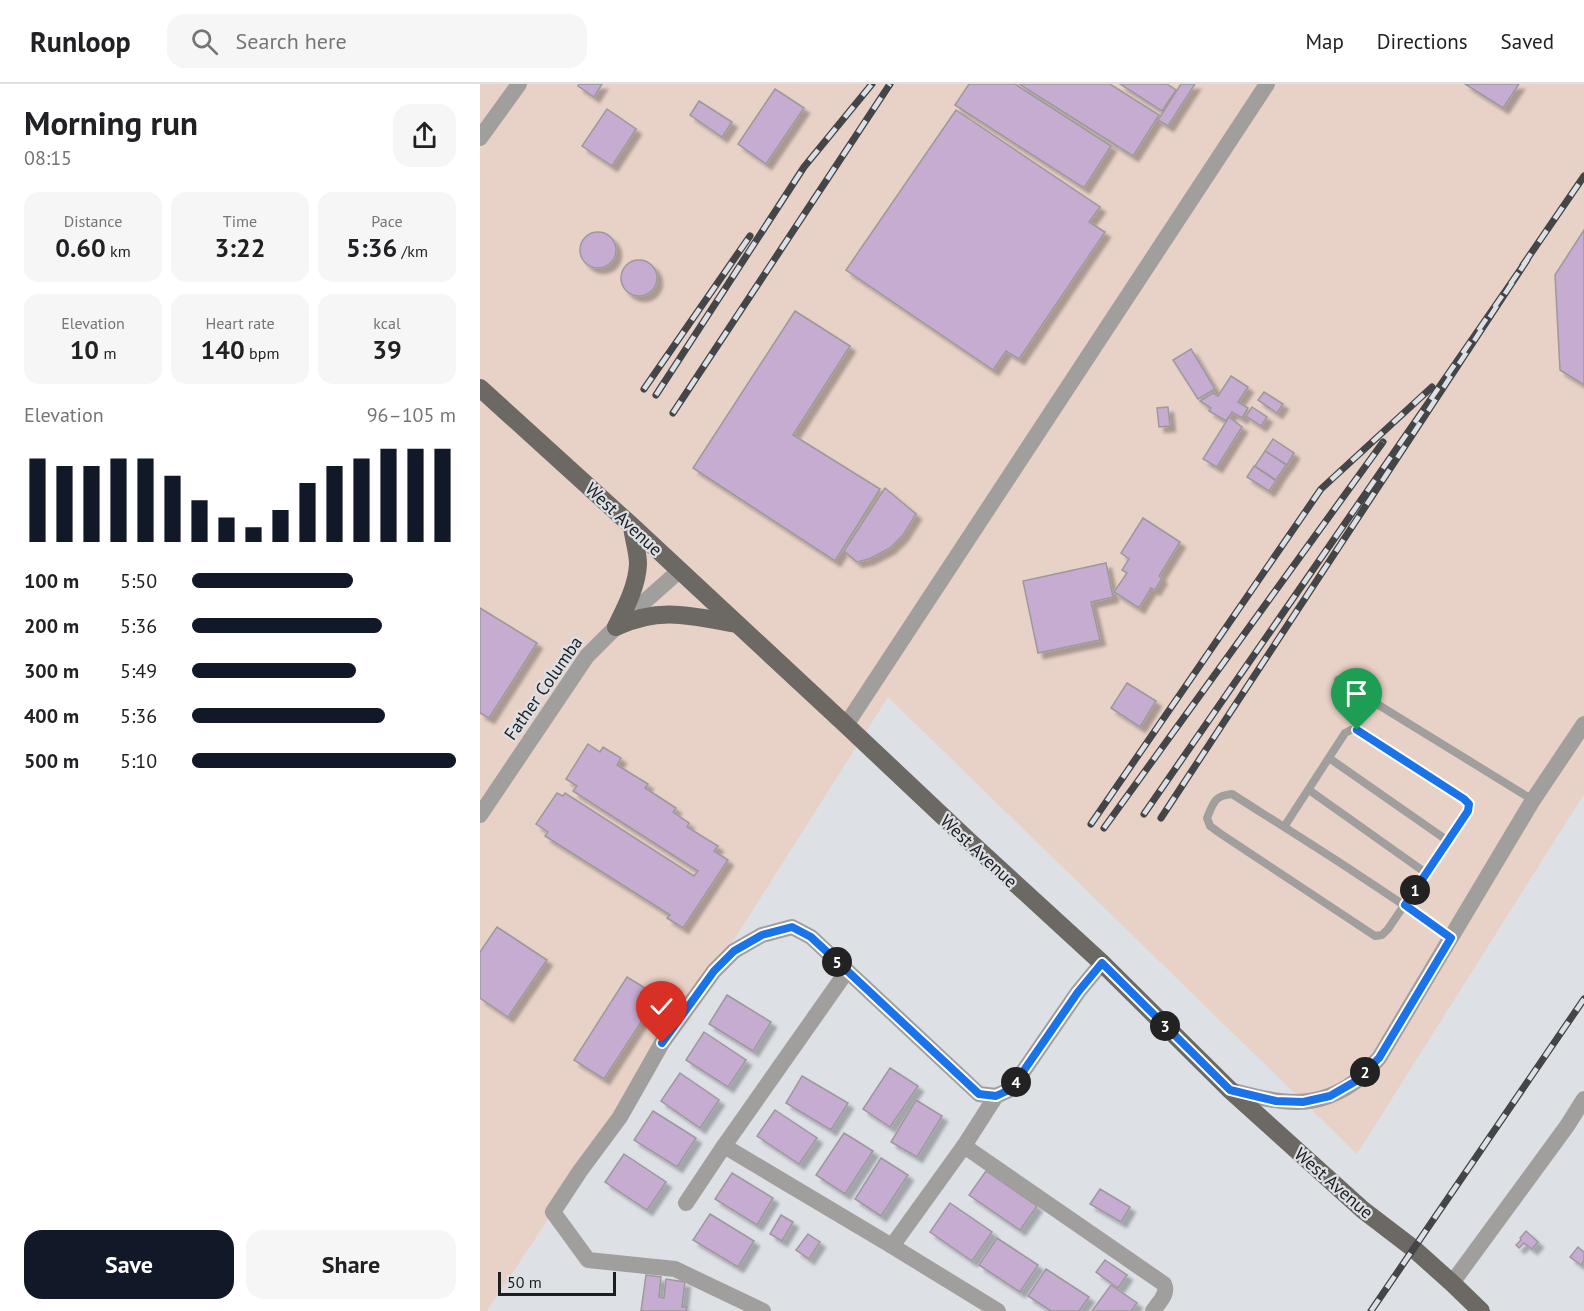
<!DOCTYPE html>
<html lang="en">
<head>
<meta charset="utf-8">
<style>
  :root { --surface:#fff; --page:#f6f6f6; --text:#202124; --muted:#757577; --line:#e0e0e0; --accent:#111827 }
  body { margin:0; font-family:"PT Sans",sans-serif; background:var(--page); color:var(--text); height:100vh; display:flex; flex-direction:column; font-size:22px; white-space:nowrap }
  * { box-sizing:border-box; margin:0 }
  p { font-size:20px; color:var(--muted) }
  .icon { flex:none; width:33px; height:33px; fill:none; stroke:currentColor; stroke-width:2; stroke-linecap:round; stroke-linejoin:round }
  .map { position:relative; flex:1; overflow:hidden }
  .drawer { display:flex; flex-direction:column; background:var(--surface); width:480px }
  .drawer>* { flex:none }
  .scale { position:absolute; left:18px; bottom:15px; width:118px; box-sizing:border-box; padding-left:6px; border:3px solid #1d1e20; border-top:0; font-size:16px; line-height:21px; white-space:nowrap; color:#1d1e20; -webkit-text-stroke:4px #dde1e6; paint-order:stroke }
  .pin { position:absolute; display:grid; place-items:center; width:51px; height:51px; color:#fff; margin:-62px -26px; border-radius:50% 50% 50% 0; rotate:-45deg; box-shadow:0 0 6px #0007 }
  .pin .icon { rotate:45deg }
  .km { position:absolute; width:30px; height:30px; margin:-15px; border-radius:50%; background:#222; color:#fff; font-size:16px; line-height:30px; text-align:center }
  .round { display:grid; place-items:center; flex:none; width:63px; height:63px; border-radius:18px; background:var(--page) }
  .head { display:flex; align-items:center; justify-content:space-between; height:102px; padding:0 24px }
  h1 { font-size:33px; font-weight:600; line-height:45px }
  .stats { display:grid; grid-template-columns:repeat(3,1fr); gap:9px; height:102px; padding:6px 24px }
  .stats div { display:grid; align-content:center; border-radius:15px; background:var(--page); text-align:center }
  .stats b { font-size:26px; font-weight:600 }
  .stats small { font-size:16px; font-weight:400 }
  .stats p { font-size:16px }
  .chart { height:168px; padding:12px 24px }
  .chart p { display:flex; justify-content:space-between }
  .chart svg { width:100%; height:108px; margin-top:6px; stroke:var(--accent); stroke-width:6 }
  .primary-button { display:flex; gap:12px; margin-top:auto; padding:12px 24px }
  .primary-button a { flex:1; height:69px; border-radius:18px; background:var(--accent); color:#fff; font-size:24px; font-weight:600; line-height:69px; text-align:center }
  .primary-button a+a { background:var(--page); color:var(--text) }
  ul { padding:0 24px; list-style:none; font-size:20px }
  li { display:grid; grid-template-columns:96px 72px 1fr; align-items:center; height:45px }
  li i { height:15px; border-radius:8px; background:var(--accent) }
  header { display:flex; align-items:center; gap:36px; box-sizing:border-box; height:84px; padding:0 30px; background:var(--surface); border-bottom:2px solid var(--line) }
  header strong { font-size:28px }
  nav { display:flex; gap:33px; margin-inline-start:auto; font-size:21px }
  .search { width:420px; height:54px; background:var(--page); display:flex; align-items:center; gap:15px; box-sizing:border-box; padding:0 21px; border-radius:18px; color:var(--muted); font-size:22px }
  main { display:flex; flex:1; min-height:0 }
  .map>svg:first-child { display:block }
  .industrial { fill:#e8d1c6 }
  .building { fill:#c7acd1; stroke:#9c989d; stroke-width:1.5; filter:url(#shadow) }
  .lines { fill:none; stroke-linecap:round; stroke-linejoin:round }
  .service { stroke:#a19f9d; stroke-width:8 }
  .minor { stroke:#a19f9d; stroke-width:16 }
  .primary { stroke:#6c6965; stroke-width:18 }
  .rail-casing { stroke:#434547; stroke-width:7 }
  .rail { stroke:#dde1e6; stroke-width:4.5; stroke-dasharray:14; stroke-linecap:butt }
  .route-casing { stroke:#fff; stroke-width:12 }
  .route { stroke:#1a73e8; stroke-width:8 }
  .labels { text-anchor:middle; dominant-baseline:central; stroke-width:4.5; stroke-linejoin:round; paint-order:stroke }
  .street-label { font-size:18px; fill:#1d1e20; stroke:#dde1e6 }
</style>
</head>
<body>
<header>
<strong>Runloop</strong>
<div class="search"><svg class="icon" aria-label="search" viewBox="0 0 24 24"><circle cx="10" cy="10" r="6"/><path d="M15 15l6 6"/></svg>Search here</div>
<nav><a>Map</a><a>Directions</a><a>Saved</a></nav>
</header>
<main>
<section class="drawer">
<div class="head"><div><h1>Morning run</h1><p>08:15</p></div><a class="round"><svg class="icon" aria-label="share" viewBox="0 0 24 24"><path d="M12 15V3M7 8l5-5 5 5M5 13v7h14v-7"/></svg></a></div>
<div class="stats">
<div><p>Distance</p><b>0.60<small> km</small></b></div>
<div><p>Time</p><b>3:22</b></div>
<div><p>Pace</p><b>5:36<small> /km</small></b></div>
</div>
<div class="stats">
<div><p>Elevation</p><b>10<small> m</small></b></div>
<div><p>Heart rate</p><b>140<small> bpm</small></b></div>
<div><p>kcal</p><b>39</b></div>
</div>
<div class="chart"><p><span>Elevation</span>96–105 m</p>
<svg viewBox="0 0 160 44" preserveAspectRatio="none"><path d="M5 44V10M15 44V13M25 44V13M35 44V10M45 44V10M55 44V17M65 44V27M75 44V34M85 44V38M95 44V31M105 44V20M115 44V13M125 44V10M135 44V6M145 44V6M155 44V6"/></svg>
</div>
<ul>
<li><b>100 m</b>5:50<i style="width:61%"></i></li>
<li><b>200 m</b>5:36<i style="width:72%"></i></li>
<li><b>300 m</b>5:49<i style="width:62%"></i></li>
<li><b>400 m</b>5:36<i style="width:73%"></i></li>
<li><b>500 m</b>5:10<i style="width:100%"></i></li>
</ul>
<div class="primary-button"><a>Save</a><a>Share</a></div>
</section>
<div class="map">
<svg width="1104" height="1227" viewBox="0 0 1104 1227">
  <defs>
    <filter id="shadow"><feDropShadow dx="5.5" dy="5.5" stdDeviation="1.5" flood-color="#0004"/></filter>
  </defs>
  <rect width="100%" height="100%" fill="#dde1e6"/>
  <polygon class="industrial" points="0,0 1104,0 1104,710 877,1070 408,613 234,887 7,1227 0,1227"/>
  <g class="building">
    <polygon points="99,0 122,0 114,13 98,2"/>
    <polygon points="489,0 535,0 631,62 604,104 475,21"/>
    <polygon points="539,0 630,0 679,31 653,72"/>
    <polygon points="640,0 687,0 696,6 682,27"/>
    <polygon points="701,0 715,0 688,42 678,36"/>
    <polygon points="985,0 1039,0 1023,24"/>
    <polygon points="295,5 324,24 286,80 258,60"/>
    <polygon points="219,17 252,38 242,53 210,31"/>
    <polygon points="127,25 156,45 132,82 102,62"/>
    <polygon points="476,26 620,123 609,138 625,148 539,275 526,267 513,286 366,186"/>
    <polygon points="1104,146 1104,301 1080,286 1075,191"/>
    <circle cx="118" cy="166" r="18"/>
    <circle cx="159" cy="194" r="18"/>
    <polygon points="315,227 370,262 313,351 400,405 355,477 213,384"/>
    <polygon points="711,265 735,305 718,315 693,276"/>
    <polygon points="751,292 768,303 758,318 768,324 762,334 752,328 746,337 729,327 731,324 720,317 733,309 738,312"/>
    <polygon points="784,308 803,320 797,329 778,316"/>
    <polygon points="688,323 690,342 679,343 677,324"/>
    <polygon points="772,323 787,333 781,342 766,332"/>
    <polygon points="749,333 762,343 737,383 723,375"/>
    <polygon points="793,355 814,369 807,381 785,367"/>
    <polygon points="785,367 806,381 796,396 775,382"/>
    <polygon points="774,382 796,397 789,407 767,393"/>
    <polygon points="405,404 436,430 423,451 410,464 389,475 377,478 364,467"/>
    <polygon points="663,434 700,458 679,492 682,494 675,506 671,504 659,524 634,508 647,489 642,486 649,475 641,469"/>
    <polygon points="626,479 633,513 611,518 620,556 558,569 543,497"/>
    <polygon points="0,524 57,559 9,634 0,629"/>
    <polygon points="647,599 676,617 660,643 631,624"/>
    <polygon points="108,660 120,668 123,663 141,674 137,681 168,700 165,704 196,724 193,728 209,739 207,743 238,762 234,767 248,776 203,844 187,834 190,831 65,752 68,748 56,740 77,709 83,712 85,709 214,792 218,787 93,707 97,702 86,695"/>
    <polygon points="17,843 67,876 28,933 0,914 0,868"/>
    <polygon points="147,893 178,912 124,995 94,976"/>
    <polygon points="247,911 291,938 273,967 229,940"/>
    <polygon points="224,948 266,976 248,1003 206,976"/>
    <polygon points="410,984 438,1002 410,1043 383,1025"/>
    <polygon points="200,989 239,1016 220,1044 181,1017"/>
    <polygon points="322,992 368,1019 351,1046 306,1019"/>
    <polygon points="436,1016 462,1032 437,1073 411,1058"/>
    <polygon points="295,1026 337,1054 319,1080 277,1052"/>
    <polygon points="173,1027 216,1054 197,1083 154,1056"/>
    <polygon points="364,1049 393,1067 365,1110 336,1091"/>
    <polygon points="144,1070 186,1098 167,1126 125,1098"/>
    <polygon points="401,1074 428,1091 401,1132 375,1115"/>
    <polygon points="506,1087 557,1122 540,1146 489,1111"/>
    <polygon points="252,1089 293,1114 277,1141 235,1115"/>
    <polygon points="620,1105 650,1123 641,1138 610,1120"/>
    <polygon points="470,1119 512,1148 492,1177 450,1148"/>
    <polygon points="230,1130 274,1157 258,1183 213,1156"/>
    <polygon points="301,1131 313,1138 302,1157 290,1150"/>
    <polygon points="1046,1147 1058,1158 1052,1165 1044,1159 1039,1164 1036,1161 1041,1156 1040,1154"/>
    <polygon points="328,1150 340,1158 329,1175 316,1166"/>
    <polygon points="517,1154 558,1181 540,1208 499,1181"/>
    <polygon points="1098,1163 1104,1168 1104,1177 1101,1181 1090,1173"/>
    <polygon points="625,1176 647,1191 638,1204 616,1188"/>
    <polygon points="566,1185 609,1213 599,1227 571,1227 548,1212"/>
    <polygon points="166,1191 181,1193 179,1213 184,1214 186,1195 205,1198 202,1223 207,1223 206,1227 161,1227"/>
    <polygon points="631,1201 657,1219 651,1227 612,1227"/>
  </g>
  <g class="lines">
    <g class="service">
      <polyline points="858,596 1053,716"/>
      <polyline points="849,674 968,757"/>
      <polyline points="829,706 946,789"/>
      <path d="M804,743L865,649L871,646H877L984,715L989,720L988,727L908,845L902,851L895,852L741,750L730,742L727,734C734,718 734,712 752,710C826,757 900,803 971,854"/>
    </g>
    <g class="minor">
      <polyline points="0,54 39,0"/>
      <polyline points="366,641 787,0"/>
      <polyline points="0,731 107,572 136,543 199,487"/>
      <path d="M750,1006C797,1018 833,1029 876,997C884,990 892,982 899,974L1053,716L1104,640"/>
      <polyline points="244,1062 412,1162 484,1062 516,1012 531,1005 598,908 622,879"/>
      <path d="M484,1062L684,1200C689,1210 678,1219 673,1227"/>
      <polyline points="206,1119 244,1062 367,887"/>
      <polyline points="412,1162 518,1227"/>
      <polyline points="972,1199 1087,1042 1104,1015"/>
      <polyline points="283,1227 195,1185 108,1176 73,1128 100,1087 140,1033 182,959 234,887 254,867 282,851 312,843 331,853 499,1010 516,1012"/>
    </g>
    <g class="primary">
      <polyline points="0,304 152,442 366,641 489,757 622,879 750,1006 883,1126 934,1165 972,1199 1001,1227"/>
      <path d="M136,543C180,522 212,532 257,540"/>
      <path d="M136,543C146,523 157,502 158,480C158,467 153,454 152,442"/>
    </g>
    <defs>
      <g id="rail">
        <polyline points="1043,181 1104,92"/>
        <polyline points="164,305 270,152"/>
        <polyline points="176,311 324,83 392,0"/>
        <polyline points="193,329 410,0"/>
        <polyline points="664,730 1047,176 681,734"/>
        <polyline points="611,740 841,405 952,303"/>
        <polyline points="624,744 903,358"/>
        <polyline points="891,1227 1104,915"/>
      </g>
    </defs>
    <use href="#rail" class="rail-casing"/>
    <use href="#rail" class="rail"/>
  </g>
  <g class="lines">
    <defs>
      <polyline id="route" points="182,959 234,887 254,867 282,851 312,843 331,853 499,1010 516,1012 531,1005 598,908 622,879 750,1006 796,1017 823,1018 850,1012 876,997 899,974 971,854 925,821 988,727 989,720 984,715 877,646"/>
    </defs>
    <use href="#route" class="route-casing"/>
    <use href="#route" class="route"/>
  </g>
  <g class="labels">
    <g class="street-label">
      <text transform="translate(144 435) rotate(43)">West Avenue</text>
      <text transform="translate(63 604) rotate(-55)">Father Columba</text>
      <text transform="translate(499 767) rotate(43)">West Avenue</text>
      <text transform="translate(854 1099) rotate(41)">West Avenue</text>
    </g>
  </g>
</svg>
<div class="scale">50 m</div>
<div class="pin" style="left:877px;top:646px;background:#1e9e55"><svg class="icon" aria-label="arrive" viewBox="0 0 24 24"><path d="M6 21V4h12l-3 4 3 4H6"/></svg></div>
<div class="pin" style="left:182px;top:959px;background:#d93025"><svg class="icon" aria-label="check" viewBox="0 0 24 24"><path d="M5 12l5 5 9-10"/></svg></div>
<b class="km" style="left:935px;top:806px">1</b>
<b class="km" style="left:885px;top:988px">2</b>
<b class="km" style="left:685px;top:942px">3</b>
<b class="km" style="left:536px;top:998px">4</b>
<b class="km" style="left:357px;top:878px">5</b>
</div>
</main>
</body>
</html>
